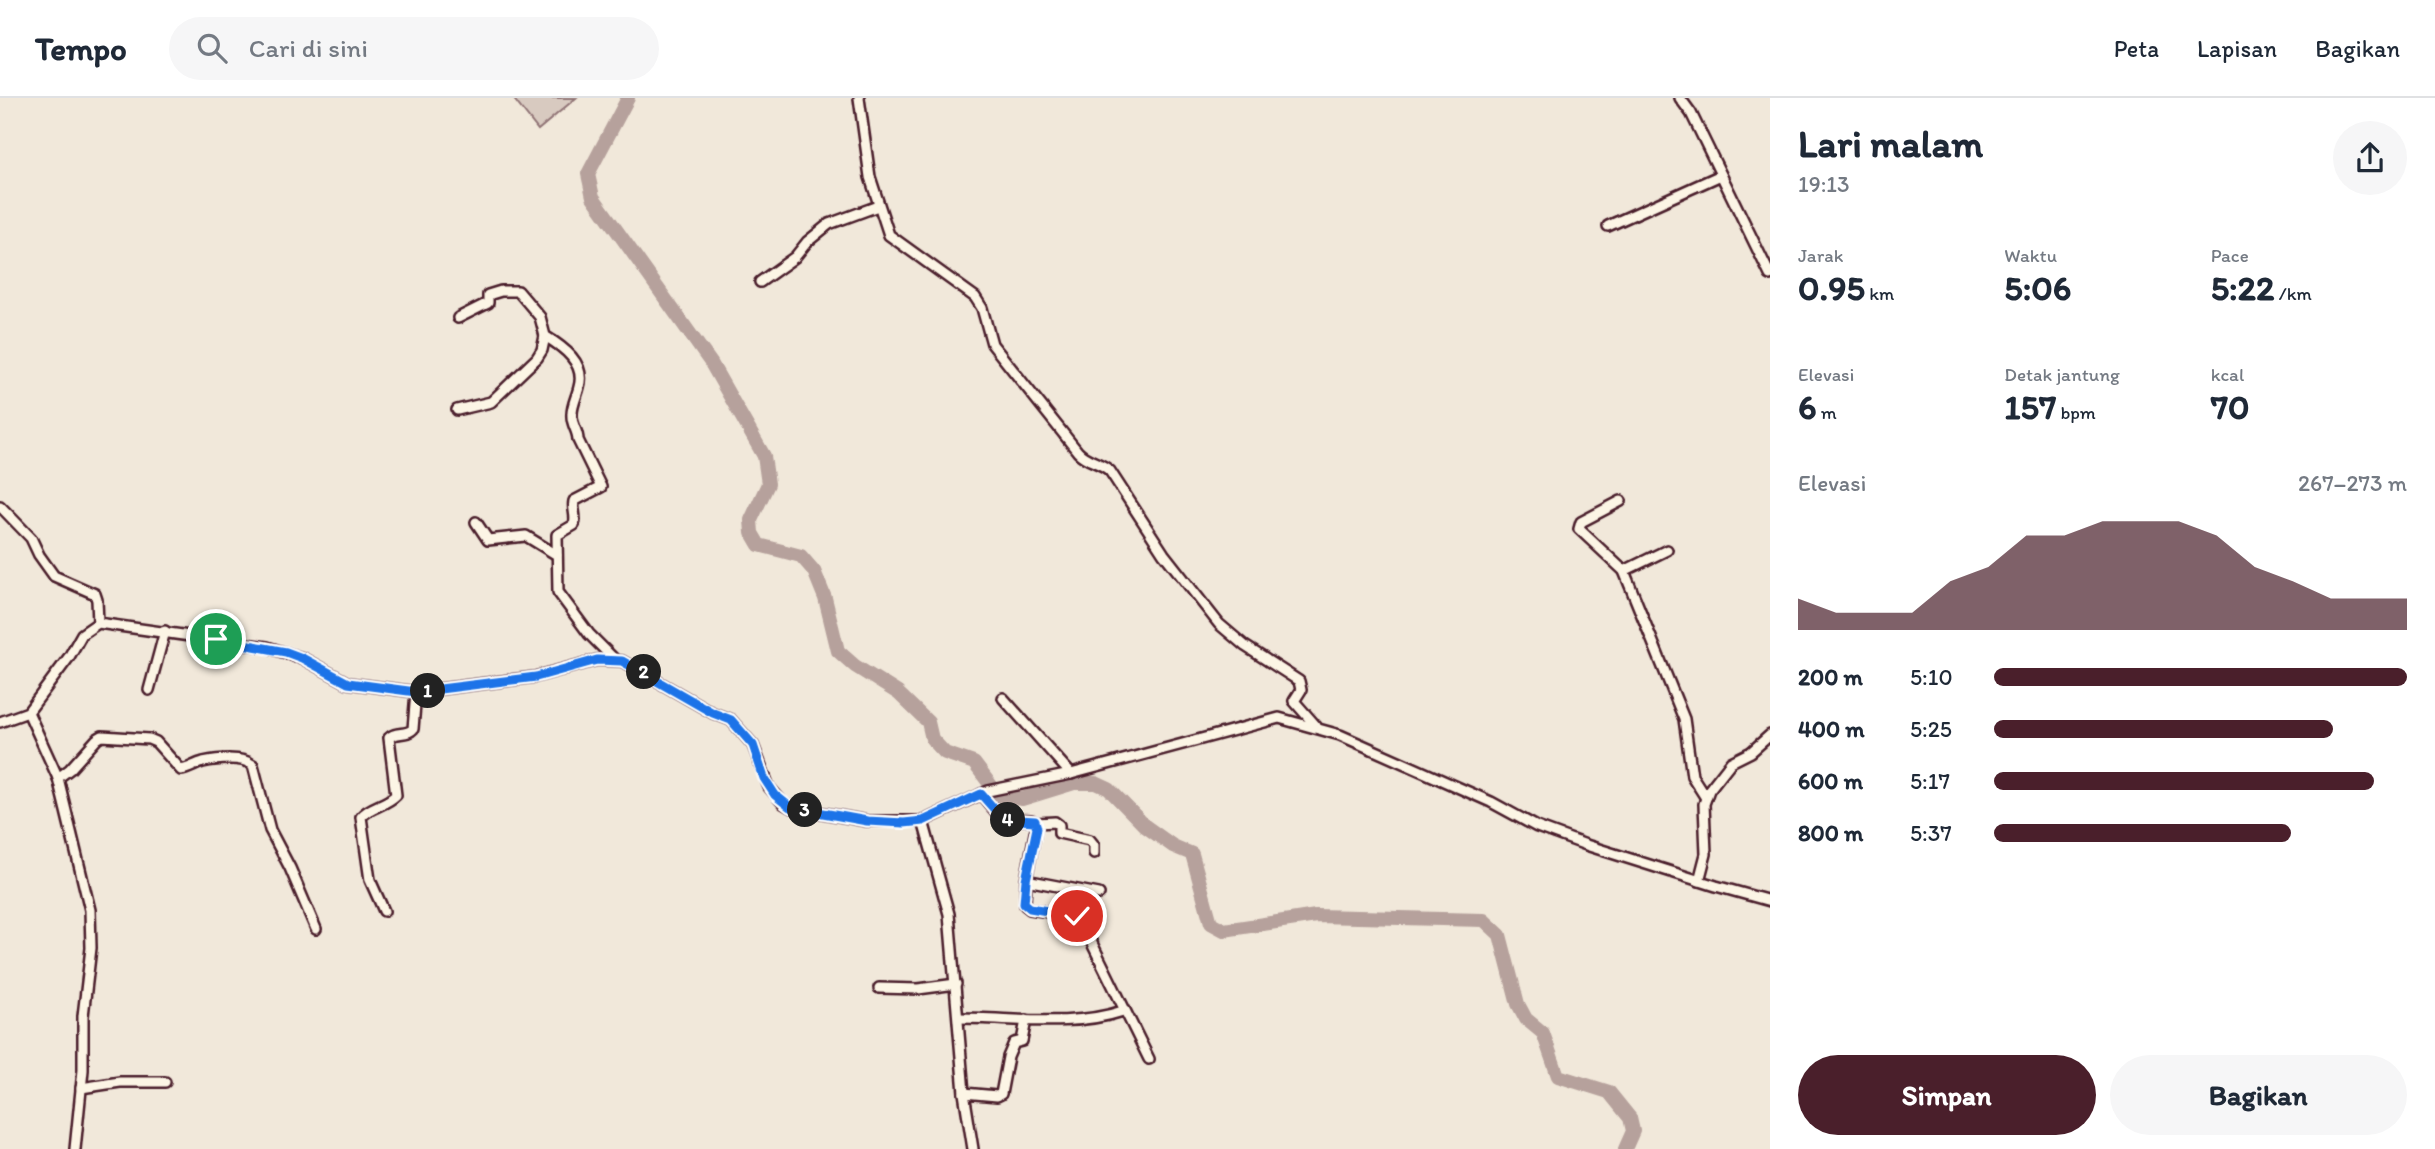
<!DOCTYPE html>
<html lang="id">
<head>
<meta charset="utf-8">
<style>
  :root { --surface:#fff; --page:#f6f6f7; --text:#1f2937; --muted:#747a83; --line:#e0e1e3; --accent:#4a1f2b }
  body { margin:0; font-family:Itim,sans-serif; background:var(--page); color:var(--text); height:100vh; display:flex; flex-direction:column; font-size:26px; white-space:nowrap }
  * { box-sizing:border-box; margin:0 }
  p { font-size:23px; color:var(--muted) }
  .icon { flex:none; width:38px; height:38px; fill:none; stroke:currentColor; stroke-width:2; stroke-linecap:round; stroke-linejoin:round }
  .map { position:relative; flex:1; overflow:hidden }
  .panel { display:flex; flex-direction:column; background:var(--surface); width:665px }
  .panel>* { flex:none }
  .pin { position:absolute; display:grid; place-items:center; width:60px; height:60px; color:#fff; margin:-30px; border:4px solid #fff; border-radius:50%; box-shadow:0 2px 7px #0007 }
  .km { position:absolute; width:35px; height:35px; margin:-18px; border-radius:50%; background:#222; color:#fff; font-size:19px; line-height:35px; text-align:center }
  .round { display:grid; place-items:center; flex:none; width:74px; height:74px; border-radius:37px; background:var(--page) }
  .head { display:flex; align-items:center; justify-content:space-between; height:119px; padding:0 28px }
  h1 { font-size:38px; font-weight:700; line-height:52px }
  .stats { display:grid; grid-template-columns:repeat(3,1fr); gap:10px; height:119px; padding:7px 28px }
  .stats div { display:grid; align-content:center }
  .stats b { font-size:35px; font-weight:700 }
  .stats small { font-size:19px; font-weight:400 }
  .stats p { font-size:19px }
  .chart { height:196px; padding:14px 28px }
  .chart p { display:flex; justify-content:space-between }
  .chart svg { width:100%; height:126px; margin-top:7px; fill:var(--accent); opacity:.7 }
  .button { display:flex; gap:14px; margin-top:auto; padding:14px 28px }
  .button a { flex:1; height:80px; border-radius:42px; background:var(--accent); color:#fff; font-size:28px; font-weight:700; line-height:80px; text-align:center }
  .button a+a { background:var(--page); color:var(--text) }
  ul { padding:0 28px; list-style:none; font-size:23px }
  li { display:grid; grid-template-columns:112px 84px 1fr; align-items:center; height:52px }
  li i { height:18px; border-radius:9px; background:var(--accent) }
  header { display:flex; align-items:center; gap:42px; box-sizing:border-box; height:98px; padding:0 35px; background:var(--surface); border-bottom:2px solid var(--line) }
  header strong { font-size:33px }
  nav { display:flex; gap:38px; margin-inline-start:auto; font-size:24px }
  .search { width:490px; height:63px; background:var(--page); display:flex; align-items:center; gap:18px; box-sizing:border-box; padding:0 24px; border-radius:38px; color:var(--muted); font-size:26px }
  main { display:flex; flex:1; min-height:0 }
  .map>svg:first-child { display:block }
  .green { fill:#d8cac0; stroke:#917476; stroke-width:2 }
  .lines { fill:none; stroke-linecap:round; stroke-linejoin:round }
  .river { stroke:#b6a19c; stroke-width:14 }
  .minor-casing { stroke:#4a1f2b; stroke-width:14 }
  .minor { stroke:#fcf5e5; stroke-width:9 }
  .route-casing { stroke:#fff; stroke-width:14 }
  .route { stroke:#1a73e8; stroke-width:9 }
</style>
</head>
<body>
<header>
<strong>Tempo</strong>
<div class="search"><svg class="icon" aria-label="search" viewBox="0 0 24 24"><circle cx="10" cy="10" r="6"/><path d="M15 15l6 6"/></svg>Cari di sini</div>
<nav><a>Peta</a><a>Lapisan</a><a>Bagikan</a></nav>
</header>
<main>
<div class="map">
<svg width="1770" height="1051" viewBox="0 0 1770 1051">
  <rect width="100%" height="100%" fill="#f1e8da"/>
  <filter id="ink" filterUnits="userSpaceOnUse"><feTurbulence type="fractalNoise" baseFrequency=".0143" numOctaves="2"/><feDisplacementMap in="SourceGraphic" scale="14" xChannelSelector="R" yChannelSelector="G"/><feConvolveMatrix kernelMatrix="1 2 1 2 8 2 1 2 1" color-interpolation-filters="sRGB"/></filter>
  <g filter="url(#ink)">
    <polygon class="green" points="513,0 576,0 538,32"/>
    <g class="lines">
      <polyline class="river" points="628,0 588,76 593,99 711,265 764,358 768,386 751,422 752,435 759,447 801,458 814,473 825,500 838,553 855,568 898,595 928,624 932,641 945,655 974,665 999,698 1022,701 1074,685 1096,685 1109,691 1145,728 1173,748 1192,756 1211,825 1224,832 1316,818 1484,822 1500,837 1518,906 1526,921 1543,935 1558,978 1609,994 1630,1020 1633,1033 1625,1051"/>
      <defs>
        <g id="minor">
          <path d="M859,0L870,79L889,137L975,199L982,210L992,246L1078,354C1087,364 1101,364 1110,373L1164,456L1219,526L1245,548L1299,583L1301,592L1294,603L1316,628"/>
          <polyline points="1680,0 1691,15 1770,177"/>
          <polyline points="1608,128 1721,77"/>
          <polyline points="760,184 795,159 807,144 829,126 878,108"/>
          <path d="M458,220L488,205V197L501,193H518L540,219L545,238C563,249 586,265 579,289C577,298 572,307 572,316C571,327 578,332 578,342L601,389L574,403C572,411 577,418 574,427L557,437L558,494L589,536L614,561"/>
          <polyline points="457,312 491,304 537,260 542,252 545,238"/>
          <polyline points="1621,403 1581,424 1579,431 1624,473 1684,621 1692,678 1706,700"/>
          <polyline points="0,408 31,440 39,457 54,478 95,496 97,502 98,525"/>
          <polyline points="476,424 488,442 526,438 557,457"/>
          <polyline points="1624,473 1667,452"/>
          <polyline points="149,592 165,533"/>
          <polyline points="1003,600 1071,676"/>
          <polyline points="28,614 58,680 90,812 91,850 83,918 83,972 75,1051"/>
          <polyline points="0,624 28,614 69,559 82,536 98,525 267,549 302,560 348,585 416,594 535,579 597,562 622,563 713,615 731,622 753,647 769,689 783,705 790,709 867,723 923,723 988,693 1071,676 1279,620 1340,637 1491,704 1537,729 1586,747 1716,788 1770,803"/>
          <path d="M58,680L70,671L97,641L102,638L149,641L156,644L181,672C189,671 195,666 203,664C217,661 242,658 253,667L270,732L290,770L316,831"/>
          <polyline points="981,696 1002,721 1031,722 1037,725 1026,782 1025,807 1030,811 1074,818 1080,821 1149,961"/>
          <polyline points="923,723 949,816 964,995 973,1051"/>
          <polyline points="1037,725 1055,724 1059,727 1059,735 1090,742 1094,747 1094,755"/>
          <polyline points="1026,782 1099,796"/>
          <polyline points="1699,783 1706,756 1704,706 1709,692 1731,664 1751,654 1770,637"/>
          <path d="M384,813L370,782L361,719C370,708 385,708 396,697L389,640C395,633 407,638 413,631L416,594"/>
          <polyline points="879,890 918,891 956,886"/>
          <path d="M959,920C1014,920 1071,930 1123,913"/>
          <polyline points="81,990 120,984 165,984"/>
          <polyline points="964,995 997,998 1001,996 1008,959 1014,945 1022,943 1026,922"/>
        </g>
      </defs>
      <use href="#minor" class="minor-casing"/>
      <use href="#minor" class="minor"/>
    </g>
  </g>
  <g class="lines" filter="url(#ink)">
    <defs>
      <polyline id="route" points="216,541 286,554 302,560 348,585 416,594 536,579 597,562 622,563 713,615 731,622 753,647 764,680 775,697 790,709 867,723 904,725 923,723 981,696 1003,721 1035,723 1037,730 1026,782 1024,805 1030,810 1077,818"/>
    </defs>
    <use href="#route" class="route-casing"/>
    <use href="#route" class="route"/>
  </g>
</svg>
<div class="pin" style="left:216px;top:541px;background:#1e9e55"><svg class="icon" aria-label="arrive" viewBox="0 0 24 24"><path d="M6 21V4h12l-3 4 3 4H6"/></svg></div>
<div class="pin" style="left:1077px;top:818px;background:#d93025"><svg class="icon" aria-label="check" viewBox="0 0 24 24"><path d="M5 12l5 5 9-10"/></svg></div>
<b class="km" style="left:428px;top:593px">1</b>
<b class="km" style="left:644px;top:574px">2</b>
<b class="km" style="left:805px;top:712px">3</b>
<b class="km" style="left:1008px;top:722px">4</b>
</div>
<section class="panel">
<div class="head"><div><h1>Lari malam</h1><p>19:13</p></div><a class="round"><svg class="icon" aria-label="share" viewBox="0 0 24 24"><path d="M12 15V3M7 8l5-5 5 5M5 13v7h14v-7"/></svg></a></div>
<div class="stats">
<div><p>Jarak</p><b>0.95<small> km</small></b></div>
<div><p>Waktu</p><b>5:06</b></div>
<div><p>Pace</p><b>5:22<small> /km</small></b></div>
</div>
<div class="stats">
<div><p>Elevasi</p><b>6<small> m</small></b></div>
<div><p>Detak jantung</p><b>157<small> bpm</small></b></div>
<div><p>kcal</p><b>70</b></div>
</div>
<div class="chart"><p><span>Elevasi</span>267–273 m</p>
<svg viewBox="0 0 160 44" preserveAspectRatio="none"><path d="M0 44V33L10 38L20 38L30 38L40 27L50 22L60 11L70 11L80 6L90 6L100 6L110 11L120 22L130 27L140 33L150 33L160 33V44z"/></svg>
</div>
<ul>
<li><b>200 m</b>5:10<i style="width:100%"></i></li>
<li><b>400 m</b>5:25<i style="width:82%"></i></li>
<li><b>600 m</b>5:17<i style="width:92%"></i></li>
<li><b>800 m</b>5:37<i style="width:72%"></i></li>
</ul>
<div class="button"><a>Simpan</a><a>Bagikan</a></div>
</section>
</main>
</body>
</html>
